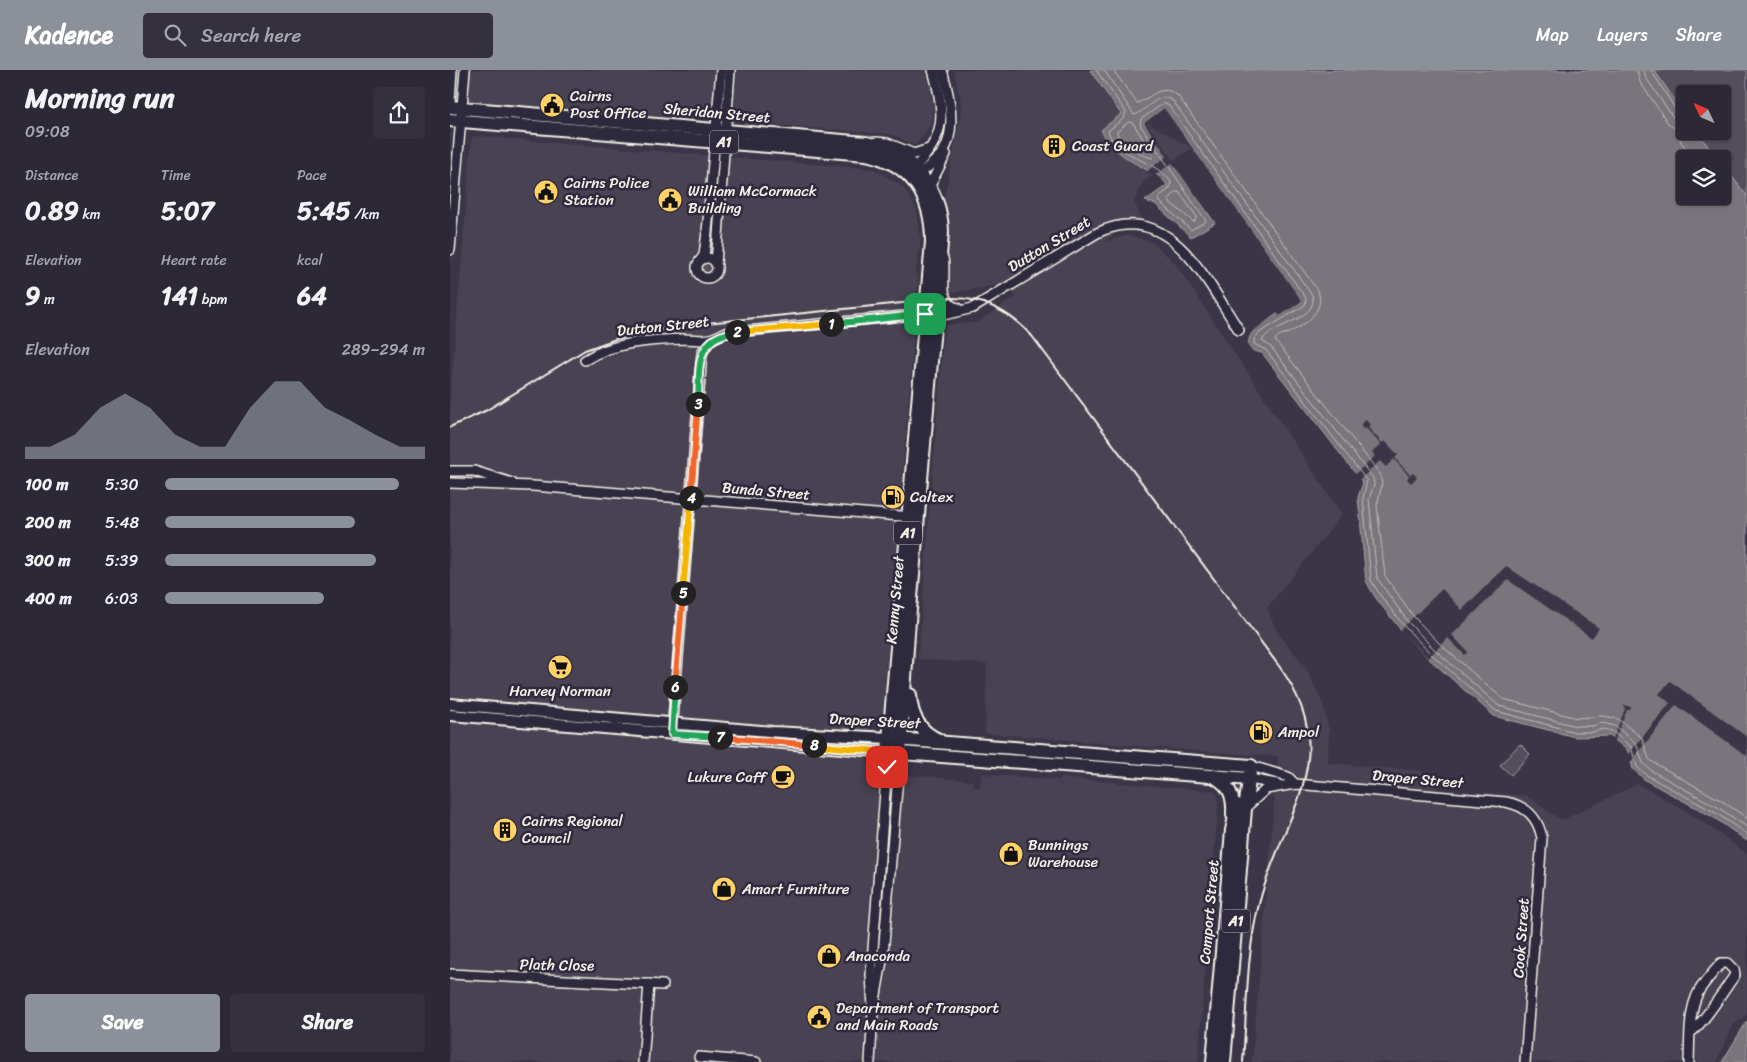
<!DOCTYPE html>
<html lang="en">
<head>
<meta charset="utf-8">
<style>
  :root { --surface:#2c2835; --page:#34303d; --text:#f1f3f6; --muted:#a6a6ad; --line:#484450; --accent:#8c9099 }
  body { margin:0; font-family:Sriracha,sans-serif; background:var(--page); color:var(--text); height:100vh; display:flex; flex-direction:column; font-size:19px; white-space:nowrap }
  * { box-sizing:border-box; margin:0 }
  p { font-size:16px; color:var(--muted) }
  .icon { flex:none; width:28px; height:28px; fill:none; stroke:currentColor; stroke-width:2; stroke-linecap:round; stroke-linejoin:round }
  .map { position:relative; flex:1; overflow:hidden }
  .panel { display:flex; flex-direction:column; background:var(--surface); width:450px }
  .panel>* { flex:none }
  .needle { width:32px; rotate:314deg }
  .controls { position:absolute; left:1226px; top:15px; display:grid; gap:10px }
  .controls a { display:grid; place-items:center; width:55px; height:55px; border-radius:5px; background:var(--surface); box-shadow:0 1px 4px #0004,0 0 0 1px var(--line); font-size:25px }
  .pin { position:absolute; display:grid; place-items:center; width:42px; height:42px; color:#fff; margin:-21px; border-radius:10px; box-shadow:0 2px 8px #0006 }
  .km { position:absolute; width:25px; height:25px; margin:-12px; border-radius:50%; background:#222; color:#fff; font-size:14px; line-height:25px; text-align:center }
  .round { display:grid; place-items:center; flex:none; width:52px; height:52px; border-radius:5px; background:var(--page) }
  .summary { display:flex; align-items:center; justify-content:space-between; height:85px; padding:0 25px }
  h1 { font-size:28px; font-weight:700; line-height:38px }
  .figures { display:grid; grid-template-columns:repeat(3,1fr); gap:8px; height:85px; padding:5px 25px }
  .figures div { display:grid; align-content:center }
  .figures b { font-size:25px; font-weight:700 }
  .figures small { font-size:14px; font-weight:400 }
  .figures p { font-size:14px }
  .chart { height:140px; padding:10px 25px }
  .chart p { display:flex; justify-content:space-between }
  .chart svg { width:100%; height:90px; margin-top:5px; fill:var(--accent); opacity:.7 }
  .primary-button { display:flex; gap:10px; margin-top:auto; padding:10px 25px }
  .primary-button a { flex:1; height:58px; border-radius:5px; background:var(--accent); color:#fff; font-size:20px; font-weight:700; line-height:58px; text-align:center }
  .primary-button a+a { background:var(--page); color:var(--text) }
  ul { padding:0 25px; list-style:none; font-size:16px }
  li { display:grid; grid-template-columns:80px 60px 1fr; align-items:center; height:38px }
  li i { height:12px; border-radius:6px; background:var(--accent) }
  header { display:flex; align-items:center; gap:30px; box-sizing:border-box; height:70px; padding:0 25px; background:var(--accent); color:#fff }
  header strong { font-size:24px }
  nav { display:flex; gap:28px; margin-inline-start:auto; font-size:18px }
  .search { width:350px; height:45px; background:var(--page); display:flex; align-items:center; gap:12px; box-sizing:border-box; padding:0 18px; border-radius:5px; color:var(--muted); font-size:19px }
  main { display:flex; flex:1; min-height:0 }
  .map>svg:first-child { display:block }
  .built { fill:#484352 }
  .green { fill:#534e5c; stroke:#a4a0a2 }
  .water { fill:#78747b; stroke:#aaa6a7 }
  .pier { fill:#3b3647 }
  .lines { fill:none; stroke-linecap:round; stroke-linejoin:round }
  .shore { stroke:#c2bfbc; stroke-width:1 }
  .minor-casing { stroke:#f4f1e8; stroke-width:12 }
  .major-casing { stroke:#f4f1e8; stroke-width:14 }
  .highway-casing { stroke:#f4f1e8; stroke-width:16 }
  .minor { stroke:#2f2a3d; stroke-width:9 }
  .major { stroke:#2f2a3d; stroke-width:10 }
  .highway { stroke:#2f2a3d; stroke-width:12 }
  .rail { stroke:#f4f1e8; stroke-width:2 }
  .split-1-casing { stroke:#fff; stroke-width:10 }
  .split-2-casing { stroke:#fff; stroke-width:10 }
  .split-3-casing { stroke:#fff; stroke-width:10 }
  .split-4-casing { stroke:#fff; stroke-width:10 }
  .split-5-casing { stroke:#fff; stroke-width:10 }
  .split-6-casing { stroke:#fff; stroke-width:10 }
  .split-7-casing { stroke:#fff; stroke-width:10 }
  .split-8-casing { stroke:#fff; stroke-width:10 }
  .split-9-casing { stroke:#fff; stroke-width:10 }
  .split-1 { stroke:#22a559; stroke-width:6 }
  .split-2 { stroke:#f5b400; stroke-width:6 }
  .split-3 { stroke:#22a559; stroke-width:6 }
  .split-4 { stroke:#f0652b; stroke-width:6 }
  .split-5 { stroke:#f5b400; stroke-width:6 }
  .split-6 { stroke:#f0652b; stroke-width:6 }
  .split-7 { stroke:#22a559; stroke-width:6 }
  .split-8 { stroke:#f0652b; stroke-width:6 }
  .split-9 { stroke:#f5b400; stroke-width:6 }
  .labels { text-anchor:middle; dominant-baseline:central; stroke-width:5; stroke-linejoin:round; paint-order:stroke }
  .shield { fill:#2f2a3d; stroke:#b9b5b5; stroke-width:1 }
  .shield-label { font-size:14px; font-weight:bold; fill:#f4f1e8 }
  .poi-label { font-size:15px; fill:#f4f1e8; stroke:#2f2a3d; text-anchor:start }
  .street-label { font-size:15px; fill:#f4f1e8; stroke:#2f2a3d }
</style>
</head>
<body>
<header>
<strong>Kadence</strong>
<div class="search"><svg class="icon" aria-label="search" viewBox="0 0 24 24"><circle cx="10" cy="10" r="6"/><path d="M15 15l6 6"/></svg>Search here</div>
<nav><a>Map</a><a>Layers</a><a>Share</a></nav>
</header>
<main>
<section class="panel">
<div class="summary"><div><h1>Morning run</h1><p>09:08</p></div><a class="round"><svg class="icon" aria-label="share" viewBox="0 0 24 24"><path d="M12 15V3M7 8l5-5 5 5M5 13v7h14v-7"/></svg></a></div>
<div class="figures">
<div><p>Distance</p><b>0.89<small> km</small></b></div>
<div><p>Time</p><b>5:07</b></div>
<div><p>Pace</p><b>5:45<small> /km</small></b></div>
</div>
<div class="figures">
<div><p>Elevation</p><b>9<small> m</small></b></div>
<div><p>Heart rate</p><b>141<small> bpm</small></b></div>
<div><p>kcal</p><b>64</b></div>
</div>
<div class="chart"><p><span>Elevation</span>289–294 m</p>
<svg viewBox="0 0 160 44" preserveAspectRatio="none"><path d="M0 44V38L10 38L20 32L30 19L40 12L50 19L60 32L70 38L80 38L90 19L100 6L110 6L120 19L130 25L140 32L150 38L160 38V44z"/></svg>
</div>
<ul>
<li><b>100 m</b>5:30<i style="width:90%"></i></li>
<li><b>200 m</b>5:48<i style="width:73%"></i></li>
<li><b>300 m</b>5:39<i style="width:81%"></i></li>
<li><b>400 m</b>6:03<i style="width:61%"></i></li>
</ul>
<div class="primary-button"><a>Save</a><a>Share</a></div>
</section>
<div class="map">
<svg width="1297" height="992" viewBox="0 0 1297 992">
  <rect width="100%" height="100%" fill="#3b3647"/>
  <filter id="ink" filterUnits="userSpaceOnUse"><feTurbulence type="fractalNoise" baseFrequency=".02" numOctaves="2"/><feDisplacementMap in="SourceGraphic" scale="10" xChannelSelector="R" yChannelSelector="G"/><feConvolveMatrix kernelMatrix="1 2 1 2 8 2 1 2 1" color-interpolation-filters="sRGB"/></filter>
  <g filter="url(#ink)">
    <g class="built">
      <polygon points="0,0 475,0 482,22 483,37 481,52 476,62 465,75 441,64 0,30"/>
      <polygon points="504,0 648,0 677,41 742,78 693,112 684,132 691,148 653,172 679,165 703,173 724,192 892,445 817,538 827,562 855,596 873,634 879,659 878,693 972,701 989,720 1077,726 1109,749 1114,749 1188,714 1248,748 1297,784 1297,945 1283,955 1266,992 802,992 828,686 759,682 535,663 537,594 468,589 494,259 496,255 528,252 567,226 548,215 501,223 494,129 512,37"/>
      <polygon points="22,66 424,99 453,117 467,140 471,170 466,202 463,202 468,205 468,214 432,651 429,654 421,654 417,691 426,702 523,711 523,717 530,717 531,704 610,710 611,708 764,721 768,726 768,739 748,992 0,992 0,332"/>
    </g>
    <g class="green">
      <polygon points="1204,0 1297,0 1297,126 1273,95 1272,89 1268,89 1246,61 1272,61 1272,24 1235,24 1235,45"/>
      <circle cx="257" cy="198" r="5.5"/>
      <polygon points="1070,674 1080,684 1061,705 1050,695"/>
    </g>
    <g class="water">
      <path d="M640,0H1204L1235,45V61H1246L1268,89H1235V126H1272L1273,95L1297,126V771L1263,747L1195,710L1183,699L1178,681L1160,666L1125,667L1044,646L978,588L950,559L925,527L916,511L908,427L913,413L812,283L804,281L799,277C795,261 817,251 828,243L830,246L852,231L714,38L694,53L765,153L741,167L705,134L695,131L717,115C709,103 699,102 688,95C671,86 660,76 651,60L671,44Z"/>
      <polygon points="1297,951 1297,992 1272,992"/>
    </g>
    <g class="pier">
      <polygon points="714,38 852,231 830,246 827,243 806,259 805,257 826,241 831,243 849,230 714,41 697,53 767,151 767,154 722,93 704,106 696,102 717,86 694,53"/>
      <polygon points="916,350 920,355 918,357 932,373 935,371 948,385 945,388 960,405 963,403 967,407 961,413 957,409 959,406 944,389 936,397 930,391 908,411 904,405 925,386 922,382 931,375 916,358 914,360 910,355"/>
      <polygon points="1056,496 1149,558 1142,568 1058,510 1002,565 1018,582 1015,585 998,568 978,588 950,560 992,519 1012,540"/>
      <polygon points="1220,611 1297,667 1297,686 1226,635 1179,694 1177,686 1220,633 1209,624"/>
      <polygon points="1174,635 1181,637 1180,640 1177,640 1164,672 1162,671 1175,639"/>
    </g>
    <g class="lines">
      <g class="shore">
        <path d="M646,0L676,42L674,48L658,61C665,87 707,90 721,112L720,118L709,127V131L741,160L756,151L690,55L691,49L714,33L719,36L856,228L855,235L809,263L804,269V274L816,280L917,411L913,428L921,510L930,525L954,556L981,584L1046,641L1125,662H1143L1153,659L1162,661L1181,677L1187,697L1198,706L1266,743L1297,764"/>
        <path d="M654,0L684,45C697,41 708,20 723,31L862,225C870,250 820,254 812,271L821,277L923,408L924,415L919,429L927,508L958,552L985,580L1049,636L1126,656H1142L1153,653L1165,656L1186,673L1193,693L1202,701L1269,738L1297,757"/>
        <path d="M663,0L687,33C702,28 711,12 728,26L868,221C876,241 854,256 838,263C832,265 829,264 825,270L930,404L932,414L927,436L935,506L964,547L991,575L1053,629L1127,648L1154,646L1168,649L1192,668L1199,689L1206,694L1272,731L1297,748"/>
        <polyline points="1187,0 1190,12 1218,53 1228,61 1231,72 1244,89"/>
        <polyline points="1194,0 1196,8 1225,50 1235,53"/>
        <polyline points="1201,0 1229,45 1235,47"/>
        <polygon points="679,52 683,53 703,85 702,88 693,85 668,67 667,62"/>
        <polygon points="726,122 729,122 747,147 744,152 718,131"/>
      </g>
      <defs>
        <g id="minor">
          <polyline points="0,32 2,0"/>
          <polyline points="426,72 437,73 464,84 479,79"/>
          <path d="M464,98C497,66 495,42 483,0"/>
          <path d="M470,104C478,97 487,90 493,82C507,60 499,23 492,0"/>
          <polyline points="479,117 496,84"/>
          <polyline points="0,180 15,0"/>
          <path d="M493,188C497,203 486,234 508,238"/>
          <circle cx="257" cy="198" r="10"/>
          <polyline points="250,191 254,185 257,162 271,0"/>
          <polyline points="266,194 280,0"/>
          <path d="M485,247L523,238L647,163C720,128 756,211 789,260"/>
          <path d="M135,290C163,272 201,270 233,269C252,269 256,273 274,263L475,244"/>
          <polyline points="0,401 24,401 62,413"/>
          <polyline points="0,413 83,416 463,447"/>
          <polyline points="222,663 252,283 260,270"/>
          <polyline points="801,696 838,707 845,714"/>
          <polyline points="800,709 826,714"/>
          <path d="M795,738L816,719L845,714L1056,732C1076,736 1088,747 1092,768L1075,992"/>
          <polyline points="0,904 213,915"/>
          <polyline points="423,937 421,905 438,682"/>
          <polyline points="249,987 306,992"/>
          <polyline points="193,992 199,914"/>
          <polyline points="420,992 423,942 433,885 450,683"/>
          <path d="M1239,992C1240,970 1238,941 1249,921C1255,911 1264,902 1271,893H1277L1284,900L1285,905C1274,920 1253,954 1241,962"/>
        </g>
        <g id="major">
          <polyline points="0,634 323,662 440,668"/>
          <polyline points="0,645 438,682"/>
        </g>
        <g id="highway">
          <path d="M0,37L416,73C460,82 491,117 492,162L458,563L450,683"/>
          <path d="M0,50L416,84C462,94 482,127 482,172L438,682L800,709"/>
          <path d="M460,625C461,646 469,662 489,670"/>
          <polyline points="445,669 801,696 795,739 774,992"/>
          <path d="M763,706C780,715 784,726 783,745"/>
          <polyline points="763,992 782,760 788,735"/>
        </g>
      </defs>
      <use href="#minor" class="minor-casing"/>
      <use href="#major" class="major-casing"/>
      <use href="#highway" class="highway-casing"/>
      <use href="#minor" class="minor"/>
      <use href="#major" class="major"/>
      <use href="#highway" class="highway"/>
      <path class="rail" d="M0,357L37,340L135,280L166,269L228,256L501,228C533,227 561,243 582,266L829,596C896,688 832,743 809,834C796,885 797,940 793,992"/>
    </g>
  </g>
  <g class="lines" filter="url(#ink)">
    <defs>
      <polyline id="split-1" points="381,254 475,244"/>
      <polyline id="split-2" points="287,262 381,254"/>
      <path id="split-3" d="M248,334C250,299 243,266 287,262"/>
      <polyline id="split-4" points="241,428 248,334"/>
      <polyline id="split-5" points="233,523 241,428"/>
      <polyline id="split-6" points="225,617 233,523"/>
      <polyline id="split-7" points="225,617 222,664 270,667"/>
      <polyline id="split-8" points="270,667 364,675"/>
      <polyline id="split-9" points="364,675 438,682 437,697"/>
    </defs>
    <use href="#split-1" class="split-1-casing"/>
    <use href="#split-2" class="split-2-casing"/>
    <use href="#split-3" class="split-3-casing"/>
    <use href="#split-4" class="split-4-casing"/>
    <use href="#split-5" class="split-5-casing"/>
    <use href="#split-6" class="split-6-casing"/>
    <use href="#split-7" class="split-7-casing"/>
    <use href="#split-8" class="split-8-casing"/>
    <use href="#split-9" class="split-9-casing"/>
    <use href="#split-1" class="split-1"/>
    <use href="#split-2" class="split-2"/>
    <use href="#split-3" class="split-3"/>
    <use href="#split-4" class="split-4"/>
    <use href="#split-5" class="split-5"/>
    <use href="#split-6" class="split-6"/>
    <use href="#split-7" class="split-7"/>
    <use href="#split-8" class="split-8"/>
    <use href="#split-9" class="split-9"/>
  </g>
  <defs>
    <symbol id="civic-disc" viewBox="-11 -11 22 22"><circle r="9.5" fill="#ffd166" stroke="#2f2a3d"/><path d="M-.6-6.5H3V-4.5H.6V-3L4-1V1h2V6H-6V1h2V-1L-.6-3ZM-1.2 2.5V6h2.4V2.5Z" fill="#111"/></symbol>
    <symbol id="building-disc" viewBox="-11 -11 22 22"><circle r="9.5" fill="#ffd166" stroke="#2f2a3d"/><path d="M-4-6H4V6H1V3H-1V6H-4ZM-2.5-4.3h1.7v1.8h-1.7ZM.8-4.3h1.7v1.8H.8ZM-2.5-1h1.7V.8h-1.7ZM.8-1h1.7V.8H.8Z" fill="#111"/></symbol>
    <symbol id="fuel-disc" viewBox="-11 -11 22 22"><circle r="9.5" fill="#ffd166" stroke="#2f2a3d"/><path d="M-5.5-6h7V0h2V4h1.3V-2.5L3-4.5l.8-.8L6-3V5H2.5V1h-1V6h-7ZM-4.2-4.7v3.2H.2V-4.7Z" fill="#111"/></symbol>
    <symbol id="supermarket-disc" viewBox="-11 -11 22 22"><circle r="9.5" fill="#ffd166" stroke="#2f2a3d"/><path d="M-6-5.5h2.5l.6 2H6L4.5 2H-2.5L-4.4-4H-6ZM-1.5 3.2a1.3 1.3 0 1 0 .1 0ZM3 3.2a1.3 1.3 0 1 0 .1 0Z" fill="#111"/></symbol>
    <symbol id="cafe-disc" viewBox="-11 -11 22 22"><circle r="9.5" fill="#ffd166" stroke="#2f2a3d"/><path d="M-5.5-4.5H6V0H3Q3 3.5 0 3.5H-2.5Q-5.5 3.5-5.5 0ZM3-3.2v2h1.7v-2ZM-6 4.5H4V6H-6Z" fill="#111"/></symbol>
    <symbol id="shop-disc" viewBox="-11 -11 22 22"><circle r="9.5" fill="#ffd166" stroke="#2f2a3d"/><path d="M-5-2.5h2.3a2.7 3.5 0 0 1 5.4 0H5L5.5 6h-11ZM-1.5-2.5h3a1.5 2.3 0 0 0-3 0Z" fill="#111"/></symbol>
  </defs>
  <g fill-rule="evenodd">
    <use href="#civic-disc" x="88" y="21" width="28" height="28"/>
    <use href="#building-disc" x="590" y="62" width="28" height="28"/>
    <use href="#civic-disc" x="82" y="108" width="28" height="28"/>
    <use href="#civic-disc" x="206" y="116" width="28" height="28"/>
    <use href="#fuel-disc" x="429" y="413" width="28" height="28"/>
    <use href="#supermarket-disc" x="96" y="583" width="28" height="28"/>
    <use href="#fuel-disc" x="797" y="648" width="28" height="28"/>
    <use href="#cafe-disc" x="319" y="693" width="28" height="28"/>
    <use href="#building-disc" x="41" y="746" width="28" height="28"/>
    <use href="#shop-disc" x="547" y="770" width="28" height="28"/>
    <use href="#shop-disc" x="260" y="805" width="28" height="28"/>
    <use href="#shop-disc" x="365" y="872" width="28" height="28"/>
    <use href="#civic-disc" x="355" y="933" width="28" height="28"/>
  </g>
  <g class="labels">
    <g class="shield">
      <rect x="260" y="60.5" width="28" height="23" rx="4"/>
      <rect x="444" y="451.5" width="28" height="23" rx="4"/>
      <rect x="772" y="839.5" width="28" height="23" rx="4"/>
    </g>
    <g class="shield-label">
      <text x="274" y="72">A1</text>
      <text x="458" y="463">A1</text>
      <text x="786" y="851">A1</text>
    </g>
    <g class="poi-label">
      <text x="120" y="26">Cairns<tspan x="120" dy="17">Post Office</tspan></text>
      <text x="622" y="76">Coast Guard</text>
      <text x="114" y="113">Cairns Police<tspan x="114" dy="17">Station</tspan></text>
      <text x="238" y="121">William McCormack<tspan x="238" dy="17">Building</tspan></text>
      <text x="460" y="427">Caltex</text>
      <text x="110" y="621" text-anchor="middle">Harvey Norman</text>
      <text x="828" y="662">Ampol</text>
      <text x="316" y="707" text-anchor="end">Lukure Caff</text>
      <text x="72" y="751">Cairns Regional<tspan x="72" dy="17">Council</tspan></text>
      <text x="578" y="775">Bunnings<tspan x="578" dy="17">Warehouse</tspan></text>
      <text x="292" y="819">Amart Furniture</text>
      <text x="396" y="886">Anaconda</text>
      <text x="386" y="938">Department of Transport<tspan x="386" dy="17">and Main Roads</tspan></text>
    </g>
    <g class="street-label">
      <text transform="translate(267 43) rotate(5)">Sheridan Street</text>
      <text transform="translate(599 174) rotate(-31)">Dutton Street</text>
      <text transform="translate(213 256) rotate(-6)">Dutton Street</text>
      <text transform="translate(316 421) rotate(5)">Bunda Street</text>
      <text transform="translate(445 530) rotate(-85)">Kenny Street</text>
      <text transform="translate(425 651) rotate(3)">Draper Street</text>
      <text transform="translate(968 709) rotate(5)">Draper Street</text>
      <text transform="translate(759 842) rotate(-85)">Comport Street</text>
      <text transform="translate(1071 868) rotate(-86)">Cook Street</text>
      <text transform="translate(107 895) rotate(1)">Plath Close</text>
    </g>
  </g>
</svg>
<div class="controls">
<a><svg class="needle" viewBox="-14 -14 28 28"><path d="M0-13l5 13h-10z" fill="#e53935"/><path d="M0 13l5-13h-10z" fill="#a6a6ad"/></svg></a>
<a><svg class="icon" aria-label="layers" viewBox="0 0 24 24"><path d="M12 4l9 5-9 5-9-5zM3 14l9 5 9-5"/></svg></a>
</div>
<div class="pin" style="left:475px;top:244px;background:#1e9e55"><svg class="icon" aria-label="arrive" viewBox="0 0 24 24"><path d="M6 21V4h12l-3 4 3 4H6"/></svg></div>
<div class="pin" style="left:437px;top:697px;background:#d93025"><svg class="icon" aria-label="check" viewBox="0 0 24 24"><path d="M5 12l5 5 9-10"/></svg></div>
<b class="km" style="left:381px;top:254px">1</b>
<b class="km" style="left:287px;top:262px">2</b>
<b class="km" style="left:248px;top:334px">3</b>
<b class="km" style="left:241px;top:428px">4</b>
<b class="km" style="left:233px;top:523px">5</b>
<b class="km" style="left:225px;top:617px">6</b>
<b class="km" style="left:270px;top:667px">7</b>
<b class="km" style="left:364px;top:675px">8</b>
</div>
</main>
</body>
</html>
